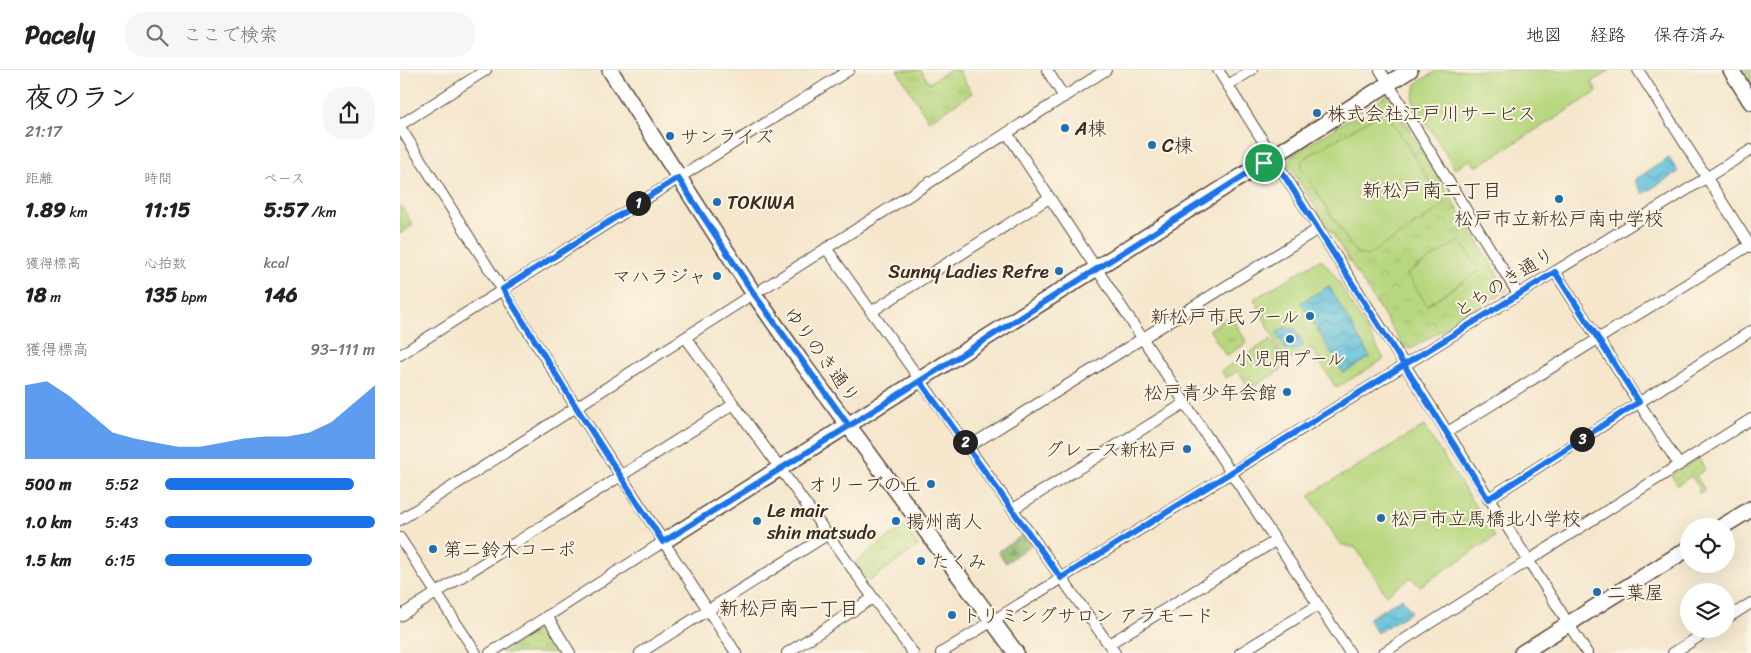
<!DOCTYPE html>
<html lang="ja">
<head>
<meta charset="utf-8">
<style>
  :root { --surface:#fff; --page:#f6f6f6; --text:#222; --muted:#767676; --line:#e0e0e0; --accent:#1a73e8 }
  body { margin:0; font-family:Sriracha,"Klee One",sans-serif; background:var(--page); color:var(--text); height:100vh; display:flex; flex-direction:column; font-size:19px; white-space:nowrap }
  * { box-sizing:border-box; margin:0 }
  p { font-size:16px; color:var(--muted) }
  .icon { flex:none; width:28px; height:28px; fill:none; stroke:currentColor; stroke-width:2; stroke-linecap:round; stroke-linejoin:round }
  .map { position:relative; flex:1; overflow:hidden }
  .side { display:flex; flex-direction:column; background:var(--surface); width:400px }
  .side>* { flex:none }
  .buttons { position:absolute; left:1280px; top:448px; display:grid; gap:10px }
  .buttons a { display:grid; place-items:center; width:55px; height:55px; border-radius:50%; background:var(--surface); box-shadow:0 5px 20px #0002; font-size:25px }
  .pin { position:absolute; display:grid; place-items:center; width:42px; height:42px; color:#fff; margin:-21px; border:2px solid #fff; border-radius:50%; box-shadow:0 1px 5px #0007 }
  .km { position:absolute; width:25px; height:25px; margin:-12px; border-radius:50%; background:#222; color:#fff; font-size:14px; line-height:25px; text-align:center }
  .round { display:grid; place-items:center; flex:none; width:52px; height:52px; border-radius:20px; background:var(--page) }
  .overview { display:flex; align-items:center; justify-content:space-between; height:85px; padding:0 25px }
  h1 { font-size:28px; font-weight:800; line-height:38px }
  .stats { display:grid; grid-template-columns:repeat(3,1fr); gap:8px; height:85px; padding:5px 25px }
  .stats div { display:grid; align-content:center }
  .stats b { font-size:21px; font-weight:800 }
  .stats small { font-size:14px; font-weight:400 }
  .stats p { font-size:14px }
  .chart { height:140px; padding:10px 25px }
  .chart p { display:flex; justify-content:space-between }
  .chart svg { width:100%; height:90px; margin-top:5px; fill:var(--accent); opacity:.7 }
  ul { padding:0 25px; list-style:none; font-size:16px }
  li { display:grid; grid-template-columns:80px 60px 1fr; align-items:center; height:38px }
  li i { height:12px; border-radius:6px; background:var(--accent) }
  header { display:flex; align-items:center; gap:30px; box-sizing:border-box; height:70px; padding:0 25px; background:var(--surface); border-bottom:1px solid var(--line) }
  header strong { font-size:24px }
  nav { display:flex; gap:28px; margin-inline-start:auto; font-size:18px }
  .search { width:350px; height:45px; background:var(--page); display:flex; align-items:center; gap:12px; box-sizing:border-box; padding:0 18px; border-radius:20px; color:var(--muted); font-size:19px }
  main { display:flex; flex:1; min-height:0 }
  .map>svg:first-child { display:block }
  .grass { fill:url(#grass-tufts); stroke:#79804e }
  .forest { fill:url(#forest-firs); stroke:#667146 }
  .park { fill:url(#park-crowns); stroke:#79804e }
  .garden { fill:url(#garden-dots); stroke:#79804e }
  .pitch { fill:#b7d77f; stroke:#79804e }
  .water { fill:url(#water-waves); stroke:#4c747c }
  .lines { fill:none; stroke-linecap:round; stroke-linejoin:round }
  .street-casing { stroke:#574638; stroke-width:12 }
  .secondary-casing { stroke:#574638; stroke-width:18 }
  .street { stroke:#fff; stroke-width:10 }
  .secondary { stroke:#fff; stroke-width:15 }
  .route-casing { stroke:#fff; stroke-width:10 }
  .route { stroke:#1a73e8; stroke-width:6 }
  .poi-dot { fill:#1f6fb2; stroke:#fcf5e5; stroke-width:2 }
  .labels { text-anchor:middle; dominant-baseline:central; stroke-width:4; stroke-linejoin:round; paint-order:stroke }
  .poi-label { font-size:19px; fill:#3b2a1e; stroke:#fcf5e5; text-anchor:start }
  .street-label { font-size:19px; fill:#3b2a1e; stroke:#fcf5e5 }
  .neighbourhood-label { font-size:20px; fill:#3b2a1e; stroke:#fcf5e5 }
</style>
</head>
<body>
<header>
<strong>Pacely</strong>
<div class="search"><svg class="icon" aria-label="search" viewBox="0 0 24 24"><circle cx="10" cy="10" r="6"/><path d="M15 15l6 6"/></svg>ここで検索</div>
<nav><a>地図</a><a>経路</a><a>保存済み</a></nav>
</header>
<main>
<section class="side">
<div class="overview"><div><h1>夜のラン</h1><p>21:17</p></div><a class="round"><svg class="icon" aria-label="share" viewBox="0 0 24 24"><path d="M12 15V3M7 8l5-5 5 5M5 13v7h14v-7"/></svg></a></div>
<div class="stats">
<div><p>距離</p><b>1.89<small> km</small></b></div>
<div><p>時間</p><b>11:15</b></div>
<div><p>ペース</p><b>5:57<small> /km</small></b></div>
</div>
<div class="stats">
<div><p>獲得標高</p><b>18<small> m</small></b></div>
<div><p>心拍数</p><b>135<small> bpm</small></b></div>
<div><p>kcal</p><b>146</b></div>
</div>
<div class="chart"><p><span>獲得標高</span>93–111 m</p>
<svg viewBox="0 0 160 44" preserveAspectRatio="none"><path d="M0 44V8L10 6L20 13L30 22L40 31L50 34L60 36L70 38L80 38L90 36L100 34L110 33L120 33L130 31L140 26L150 17L160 8V44z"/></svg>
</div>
<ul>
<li><b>500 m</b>5:52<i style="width:90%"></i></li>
<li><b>1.0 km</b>5:43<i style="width:100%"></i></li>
<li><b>1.5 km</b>6:15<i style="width:70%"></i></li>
</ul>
</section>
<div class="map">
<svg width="1351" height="583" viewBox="0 0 1351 583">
  <defs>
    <pattern id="grass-tufts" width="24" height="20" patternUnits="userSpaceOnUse" patternTransform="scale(1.25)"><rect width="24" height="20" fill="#b7d77f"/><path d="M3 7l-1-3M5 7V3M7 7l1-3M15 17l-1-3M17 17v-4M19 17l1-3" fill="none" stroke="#9eb96d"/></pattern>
    <pattern id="forest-firs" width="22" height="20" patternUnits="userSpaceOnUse" patternTransform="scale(1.25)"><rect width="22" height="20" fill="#91b86e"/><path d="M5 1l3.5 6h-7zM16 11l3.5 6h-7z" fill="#78965a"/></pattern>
    <pattern id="park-crowns" width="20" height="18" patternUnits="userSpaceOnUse" patternTransform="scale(1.25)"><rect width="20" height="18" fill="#b7d77f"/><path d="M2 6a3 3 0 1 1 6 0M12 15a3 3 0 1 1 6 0" fill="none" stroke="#9eb96d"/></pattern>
    <pattern id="garden-dots" width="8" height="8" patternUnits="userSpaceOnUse" patternTransform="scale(1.25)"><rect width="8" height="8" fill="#b7d77f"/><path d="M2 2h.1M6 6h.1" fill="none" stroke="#9eb96d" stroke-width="1.8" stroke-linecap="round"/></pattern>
    <pattern id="water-waves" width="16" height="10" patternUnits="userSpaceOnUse" patternTransform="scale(1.25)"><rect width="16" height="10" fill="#5cbfdb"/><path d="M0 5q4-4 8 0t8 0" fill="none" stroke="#4d9bb1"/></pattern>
  </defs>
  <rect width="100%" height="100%" fill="#fcf5e5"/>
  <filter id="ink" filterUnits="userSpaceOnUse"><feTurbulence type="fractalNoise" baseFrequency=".02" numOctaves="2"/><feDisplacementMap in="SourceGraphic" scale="10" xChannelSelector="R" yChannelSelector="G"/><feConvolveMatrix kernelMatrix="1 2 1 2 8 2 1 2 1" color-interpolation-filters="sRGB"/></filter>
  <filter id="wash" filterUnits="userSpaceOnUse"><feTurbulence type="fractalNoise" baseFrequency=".0096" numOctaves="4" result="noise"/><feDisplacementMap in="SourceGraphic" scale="20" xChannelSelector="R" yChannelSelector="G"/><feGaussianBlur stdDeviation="1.12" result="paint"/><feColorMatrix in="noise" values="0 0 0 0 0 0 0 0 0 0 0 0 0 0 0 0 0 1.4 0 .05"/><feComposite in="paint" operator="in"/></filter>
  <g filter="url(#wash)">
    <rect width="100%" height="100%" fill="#f5e6cc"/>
    <g class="grass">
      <polygon points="497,0 521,0 529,13 549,0 558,0 572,23 529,51"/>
      <polygon points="1338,0 1351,0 1351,20"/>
      <polygon points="0,134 13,155 0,164"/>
      <polygon points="831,246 847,273 826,286 809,259"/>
      <polygon points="871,269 887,296 850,319 838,301 826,308 821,301"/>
      <polygon points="504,456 518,476 469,511 455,492"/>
    </g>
    <polygon class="forest" points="625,463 632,474 606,493 598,482"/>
    <g class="park">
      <polygon points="988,24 1107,220 1011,279 1004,277 888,94 888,91 891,86"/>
      <polygon points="143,556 148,558 165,583 102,583"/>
    </g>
    <polygon class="garden" points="1298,388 1305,399 1296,406 1305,420 1299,423 1298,421 1300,419 1291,406 1278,415 1271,405"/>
    <g class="pitch">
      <polygon points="1038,0 1210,0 1192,12 1197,22 1076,97 1071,89 1055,99 1013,31 1016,14"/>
      <polygon points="985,40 1045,135 967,186 955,182 901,97 902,90"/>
      <polygon points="1060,170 1079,201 1027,235 1007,204"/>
      <polygon points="921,189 935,206 984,289 936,318 911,278 886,292 854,229"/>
      <polygon points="1024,356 1095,467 1020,516 1011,508 986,525 956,478 940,474 909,425"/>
    </g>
    <g class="water">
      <polygon points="1269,88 1278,102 1243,124 1234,110"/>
      <polygon points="929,216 970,287 943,303 901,232"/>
      <polygon points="886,257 890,260 894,258 904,275 894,281 886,280 876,263"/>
      <polygon points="1002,528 1011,542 977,563 968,549"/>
    </g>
  </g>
  <g filter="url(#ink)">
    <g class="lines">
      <defs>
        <g id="street">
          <polyline points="647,0 664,27"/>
          <polyline points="818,0 1187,583"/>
          <polyline points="980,0 1118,224"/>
          <polyline points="1238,0 1351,177"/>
          <polyline points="828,15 852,0"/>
          <polyline points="0,55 86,0"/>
          <polyline points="0,57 176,337 336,583"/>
          <polyline points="607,63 950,583"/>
          <polyline points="426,178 715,583"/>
          <polyline points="1155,202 1279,395"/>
          <polyline points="364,218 706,0"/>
          <polyline points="471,242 649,128"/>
          <polyline points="286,268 513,583"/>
          <polyline points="0,285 449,0"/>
          <polyline points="1046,363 1350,175"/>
          <polyline points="568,377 918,159"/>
          <polyline points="1088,429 1351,261"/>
          <polyline points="613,439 785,333"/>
          <polyline points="0,450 345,229"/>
          <polyline points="0,468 76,583"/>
          <polyline points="0,546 334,334"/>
          <polyline points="147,546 170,583"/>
          <polyline points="1326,549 1351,533"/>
          <polyline points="709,574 875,471"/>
          <polyline points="90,583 263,472"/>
          <polyline points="240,583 427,465"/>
          <polyline points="387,583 473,528"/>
          <polyline points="541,583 1351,80"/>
          <polyline points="840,583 918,535"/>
          <polyline points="983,583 1351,349"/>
          <polyline points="1273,583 1311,559"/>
        </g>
        <g id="secondary">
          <polyline points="210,0 354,224 400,290 616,583"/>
          <polyline points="1331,0 1351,32"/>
          <polyline points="1323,456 1351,439"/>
          <polyline points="263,472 1010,0"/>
          <polyline points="1122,583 1289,478"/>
        </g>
      </defs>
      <use href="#street" class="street-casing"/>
      <use href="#secondary" class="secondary-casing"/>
      <use href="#street" class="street"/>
      <use href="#secondary" class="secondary"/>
    </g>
  </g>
  <g class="lines" filter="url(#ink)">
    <defs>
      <path id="route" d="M864,93L449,356L354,224L278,108L103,219L176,337L263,472L438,363C465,346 493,328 520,311L661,508L1004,295L1088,429L1239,332L1155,202L1004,295L873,88L864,93"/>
    </defs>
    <use href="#route" class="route-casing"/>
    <use href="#route" class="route"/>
  </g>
  <g class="poi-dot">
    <circle cx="917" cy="43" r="5"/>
    <circle cx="665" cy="58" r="5"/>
    <circle cx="270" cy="66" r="5"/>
    <circle cx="752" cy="75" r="5"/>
    <circle cx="1159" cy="129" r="5"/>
    <circle cx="317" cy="132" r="5"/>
    <circle cx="659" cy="201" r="5"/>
    <circle cx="317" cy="206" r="5"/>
    <circle cx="910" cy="246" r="5"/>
    <circle cx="890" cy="269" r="5"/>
    <circle cx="887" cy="322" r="5"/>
    <circle cx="787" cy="379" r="5"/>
    <circle cx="531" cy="414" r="5"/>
    <circle cx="981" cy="448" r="5"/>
    <circle cx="357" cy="451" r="5"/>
    <circle cx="496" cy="451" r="5"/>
    <circle cx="33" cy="479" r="5"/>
    <circle cx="521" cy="491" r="5"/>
    <circle cx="1197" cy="522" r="5"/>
    <circle cx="552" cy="545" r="5"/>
  </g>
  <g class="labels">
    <g class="poi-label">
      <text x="927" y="43">株式会社江戸川サービス</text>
      <text x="675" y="58">A棟</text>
      <text x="280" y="66">サンライズ</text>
      <text x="762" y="75">C棟</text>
      <text x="327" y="132">TOKIWA</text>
      <text x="1159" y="148" text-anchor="middle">松戸市立新松戸南中学校</text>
      <text x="649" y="201" text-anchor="end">Sunny Ladies Refre</text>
      <text x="307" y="206" text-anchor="end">マハラジャ</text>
      <text x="900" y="246" text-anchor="end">新松戸市民プール</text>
      <text x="890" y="288" text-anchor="middle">小児用プール</text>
      <text x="877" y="322" text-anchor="end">松戸青少年会館</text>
      <text x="777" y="379" text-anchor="end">グレース新松戸</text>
      <text x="521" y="414" text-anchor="end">オリーブの丘</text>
      <text x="367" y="440">Le mair<tspan x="367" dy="22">shin matsudo</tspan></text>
      <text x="991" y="448">松戸市立馬橋北小学校</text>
      <text x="506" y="451">揚州商人</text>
      <text x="43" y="479">第二鈴木コーポ</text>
      <text x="531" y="491">たくみ</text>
      <text x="1207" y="522">二葉屋</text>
      <text x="562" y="545">トリミングサロン アラモード</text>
    </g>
    <g class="street-label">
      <text transform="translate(1104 212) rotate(-32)">とちのき通り</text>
      <text transform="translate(422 285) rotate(54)">ゆりのき通り</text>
    </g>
    <g class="neighbourhood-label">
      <text x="1032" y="120">新松戸南二丁目</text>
      <text x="389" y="538">新松戸南一丁目</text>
    </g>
  </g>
</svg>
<div class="buttons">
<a><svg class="icon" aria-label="locate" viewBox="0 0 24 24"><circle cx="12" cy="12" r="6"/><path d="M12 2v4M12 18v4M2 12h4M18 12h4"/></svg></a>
<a><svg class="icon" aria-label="layers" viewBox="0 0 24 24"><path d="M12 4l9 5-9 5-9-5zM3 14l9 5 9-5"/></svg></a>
</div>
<div class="pin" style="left:864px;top:93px;background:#1e9e55"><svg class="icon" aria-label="arrive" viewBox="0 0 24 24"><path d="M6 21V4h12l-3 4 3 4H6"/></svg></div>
<b class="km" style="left:238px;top:133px">1</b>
<b class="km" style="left:565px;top:372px">2</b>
<b class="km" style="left:1182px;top:369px">3</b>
</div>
</main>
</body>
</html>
